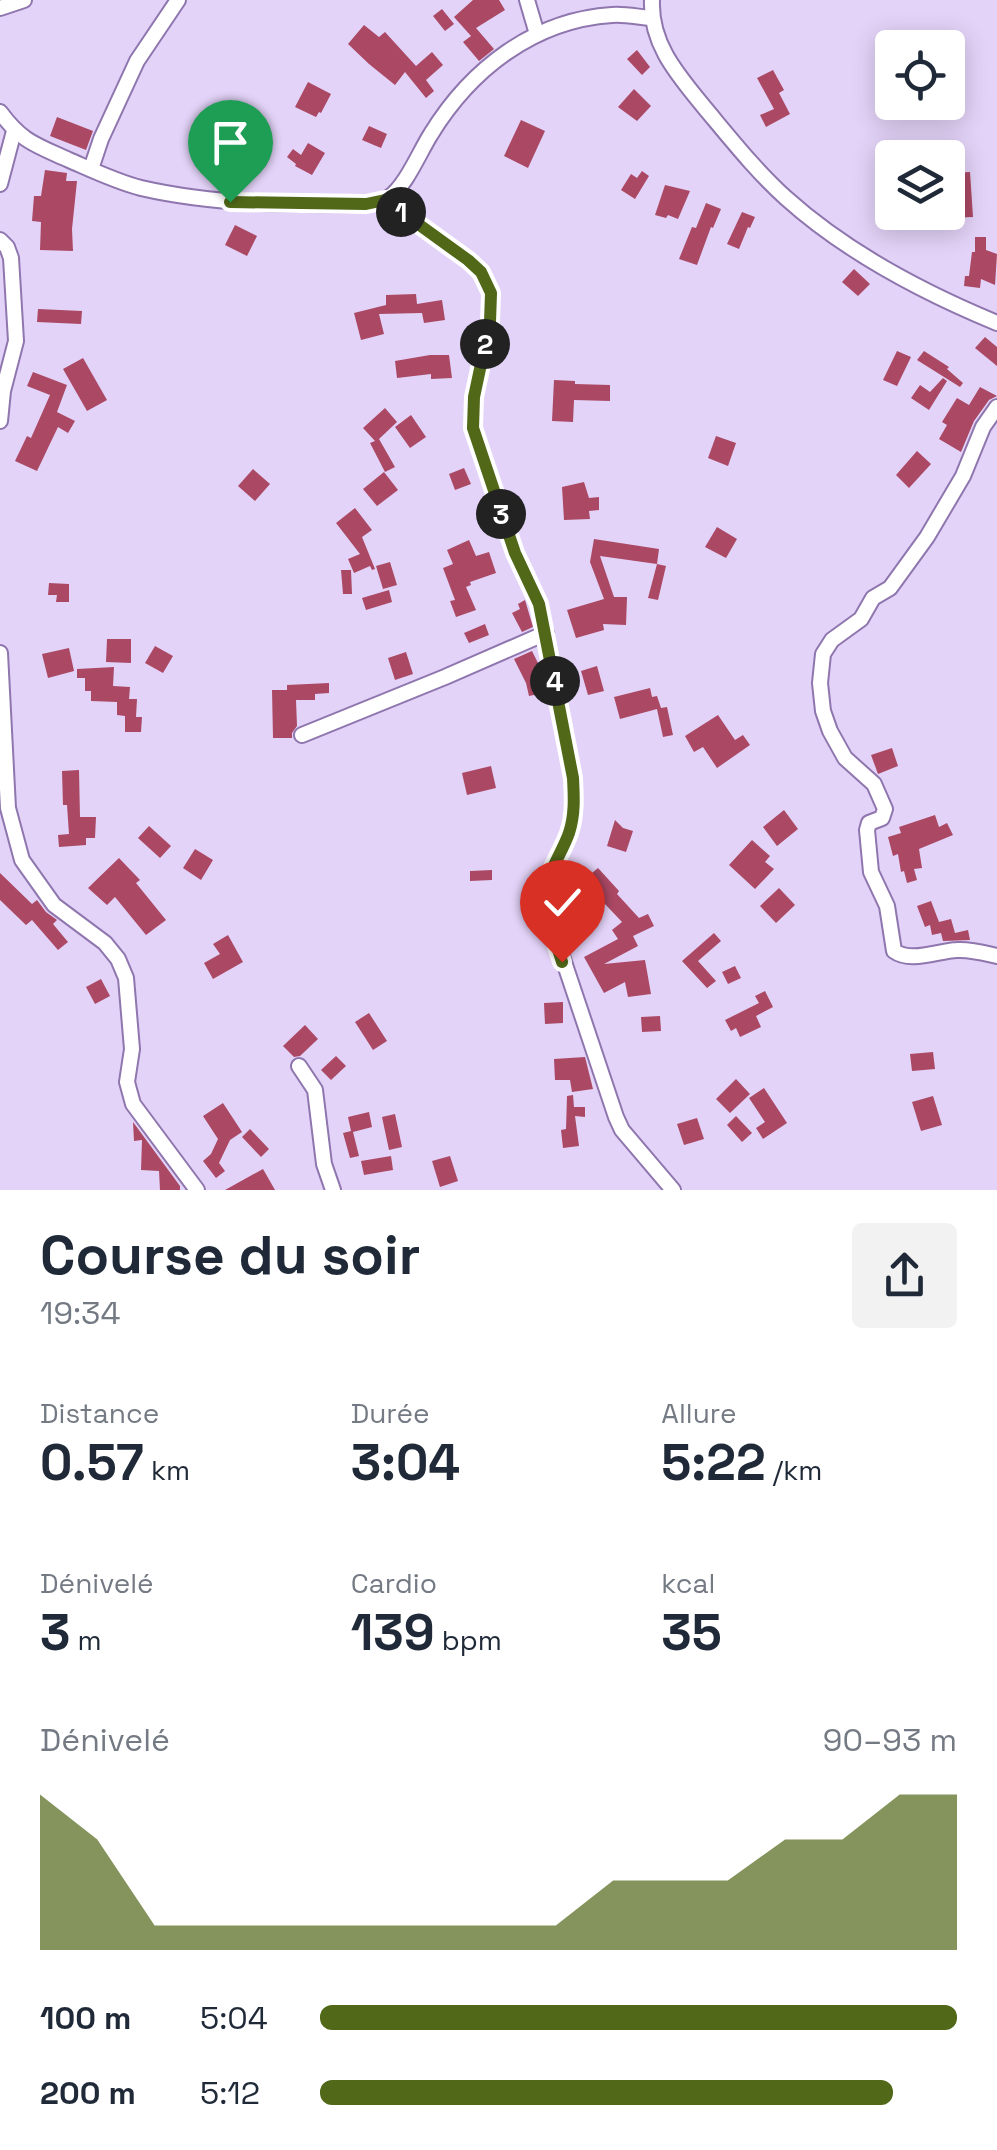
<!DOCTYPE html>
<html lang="fr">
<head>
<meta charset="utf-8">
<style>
  :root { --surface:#fff; --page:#f2f2f3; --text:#1f2937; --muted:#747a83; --accent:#516818 }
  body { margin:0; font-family:"Space Grotesk",sans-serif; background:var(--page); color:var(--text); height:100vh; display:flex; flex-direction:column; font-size:38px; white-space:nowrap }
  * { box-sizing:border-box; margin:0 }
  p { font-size:32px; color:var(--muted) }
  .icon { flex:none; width:55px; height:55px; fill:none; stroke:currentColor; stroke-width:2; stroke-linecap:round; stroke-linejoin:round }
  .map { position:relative; height:1190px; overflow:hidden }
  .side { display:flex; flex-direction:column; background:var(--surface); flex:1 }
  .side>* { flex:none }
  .fabs { position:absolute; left:875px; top:30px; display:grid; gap:20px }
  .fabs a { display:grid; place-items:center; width:90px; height:90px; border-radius:10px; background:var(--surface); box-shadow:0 5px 25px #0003; font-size:50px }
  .pin { position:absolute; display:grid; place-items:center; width:85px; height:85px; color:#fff; margin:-102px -42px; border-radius:50% 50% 50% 0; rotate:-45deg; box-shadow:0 0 10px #0007 }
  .pin .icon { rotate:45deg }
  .km { position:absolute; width:50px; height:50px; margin:-25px; border-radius:50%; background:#222; color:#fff; font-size:28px; line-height:50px; text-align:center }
  .round { display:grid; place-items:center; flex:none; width:105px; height:105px; border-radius:10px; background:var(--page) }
  .summary { display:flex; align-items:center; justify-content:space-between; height:170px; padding:0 40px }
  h1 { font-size:55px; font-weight:700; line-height:75px }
  .stats { display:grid; grid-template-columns:repeat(3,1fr); gap:15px; height:170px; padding:10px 40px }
  .stats div { display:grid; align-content:center }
  .stats b { font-size:50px; font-weight:700 }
  .stats small { font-size:28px; font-weight:400 }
  .stats p { font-size:28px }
  .chart { height:280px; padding:20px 40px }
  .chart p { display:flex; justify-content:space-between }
  .chart svg { width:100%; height:180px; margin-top:10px; fill:var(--accent); opacity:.7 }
  ul { padding:0 40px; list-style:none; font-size:32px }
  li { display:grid; grid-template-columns:160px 120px 1fr; align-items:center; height:75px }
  li i { height:25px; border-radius:12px; background:var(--accent) }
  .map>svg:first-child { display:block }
  .building { fill:#ab4864 }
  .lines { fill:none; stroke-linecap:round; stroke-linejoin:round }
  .street-casing { stroke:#8f76ae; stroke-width:18 }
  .street { stroke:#fff; stroke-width:14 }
  .route-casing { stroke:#fff; stroke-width:20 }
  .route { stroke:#516818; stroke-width:12 }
</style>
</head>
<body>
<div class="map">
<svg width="997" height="1190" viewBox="0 0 997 1190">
  <rect width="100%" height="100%" fill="#e3d3f8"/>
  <g class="building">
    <polygon points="473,0 499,0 505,10 476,28 494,49 479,61 463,42 471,36 454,17"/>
    <polygon points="442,9 454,24 445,31 433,16"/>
    <polygon points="364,25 379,37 385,32 416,66 432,52 443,65 426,80 434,91 426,98 405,72 395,85 369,64 348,44"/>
    <polygon points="637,50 650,67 642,75 627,59"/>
    <polygon points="773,70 784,90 779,93 790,114 766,127 760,115 774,109 757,78"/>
    <polygon points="308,82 331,94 321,113 319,112 316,117 295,107"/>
    <polygon points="634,89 651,106 637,121 618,107"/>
    <polygon points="57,117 93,131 86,150 50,136"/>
    <polygon points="521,120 545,131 528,168 504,156"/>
    <polygon points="369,126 387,134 381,148 362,140"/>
    <polygon points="308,143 325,153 312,175 295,166 296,164 287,157 293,149 301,155"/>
    <polygon points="45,170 67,173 66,181 77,181 72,229 73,251 40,250 41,222 32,221 34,196 41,196"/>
    <polygon points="642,171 649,176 635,199 621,190 631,174 637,178"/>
    <polygon points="970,172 973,217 948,218 948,192 956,192 955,173"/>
    <polygon points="665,185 690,191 678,219 668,215 666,218 655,215"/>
    <polygon points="706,203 721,209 713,228 711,227 697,265 679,259 692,227 696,228"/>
    <polygon points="742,212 755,217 750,228 748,227 739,249 727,244"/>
    <polygon points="235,225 257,236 247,256 225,245"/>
    <polygon points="975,237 986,237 986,250 997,254 995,285 981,279 980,288 964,286 965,276 969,276 972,252 975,252"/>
    <polygon points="854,269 870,284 858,296 842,282"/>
    <polygon points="416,294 417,304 442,300 445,320 424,323 422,313 379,314 384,334 361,340 354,313 386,305 386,295"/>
    <polygon points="38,309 82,311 81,324 37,322"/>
    <polygon points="985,337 997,347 997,366 975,348"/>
    <polygon points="897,351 911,357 897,386 883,380"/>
    <polygon points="924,351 949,367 947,369 963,383 960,387 917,360"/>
    <polygon points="430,355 449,355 452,378 431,379 431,374 397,378 395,361"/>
    <polygon points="83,358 107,400 87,411 63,369"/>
    <polygon points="33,372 67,385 57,412 75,421 68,433 58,427 37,471 15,461 27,436 31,438 50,395 27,386"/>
    <polygon points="943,378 947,381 929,410 911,398 920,385 930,392"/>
    <polygon points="554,380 575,381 575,384 610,385 610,401 574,400 573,422 552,421"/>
    <polygon points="980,387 997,396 989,400 974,421 961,452 939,439 947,425 942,422 957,398 969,405"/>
    <polygon points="385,408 397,422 379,439 395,467 385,472 370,443 375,441 363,428"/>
    <polygon points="411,415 426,437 410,448 395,427"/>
    <polygon points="716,436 736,443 728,466 708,458"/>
    <polygon points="917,451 931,464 909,488 896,475"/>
    <polygon points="464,468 471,484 455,490 449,474"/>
    <polygon points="253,469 270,484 255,501 238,486"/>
    <polygon points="384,472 398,490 377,506 363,489"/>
    <polygon points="584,482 589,498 599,497 599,510 589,511 590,519 564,520 562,487"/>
    <polygon points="355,508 372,530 362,537 375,569 372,570 370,566 354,573 348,559 360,554 336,523"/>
    <polygon points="717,527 737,539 726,558 705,547"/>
    <polygon points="594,539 659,549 657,564 666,566 658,600 648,598 657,564 600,556 614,597 627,597 626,625 603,624 604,630 576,638 567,610 604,599 590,562"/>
    <polygon points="469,540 476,556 489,552 496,573 470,582 471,585 466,587 476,610 456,617 450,601 455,600 443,568 453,564 447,550"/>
    <polygon points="390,562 397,585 383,589 376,566"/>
    <polygon points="341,570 351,570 352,594 343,594"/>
    <polygon points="49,583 69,584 69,602 56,602 57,595 48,595"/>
    <polygon points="389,590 392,602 366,610 362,598"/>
    <polygon points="525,600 533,627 522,632 512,613 520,609 518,604"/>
    <polygon points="485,624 489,635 469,643 464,633"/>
    <polygon points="107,639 131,639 131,663 106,662"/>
    <polygon points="155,646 173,656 163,673 145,663"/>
    <polygon points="69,648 74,671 48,678 42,654"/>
    <polygon points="532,651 540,667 534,670 539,694 529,696 526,683 514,659"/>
    <polygon points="406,652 413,674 395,680 388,658"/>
    <polygon points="597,666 604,691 588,695 581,671"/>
    <polygon points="114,667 113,686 130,687 129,699 137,699 136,717 142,717 141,732 125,732 125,716 117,715 117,702 91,701 91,691 85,691 85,678 77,678 77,669"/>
    <polygon points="329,683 329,693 315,694 315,700 296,700 297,726 292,733 292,738 273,738 272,690 287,690 287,685"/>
    <polygon points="650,688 652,697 657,696 661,708 667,707 673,735 663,737 657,709 620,719 614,697"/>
    <polygon points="718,715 735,740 743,735 750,745 717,768 703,747 694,752 685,736"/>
    <polygon points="892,748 898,766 878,774 871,755"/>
    <polygon points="491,766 496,788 467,795 462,773"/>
    <polygon points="79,770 80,817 96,817 95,838 86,838 86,845 59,847 58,835 69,834 67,805 63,805 62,771"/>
    <polygon points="784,810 798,829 777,846 763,827"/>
    <polygon points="935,815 939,827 947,823 953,835 919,849 922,868 914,869 917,880 907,883 904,871 901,872 898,854 893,856 888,837 901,833 899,827"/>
    <polygon points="615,820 623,828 633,831 626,852 607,846"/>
    <polygon points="149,826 171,846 160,858 138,838"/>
    <polygon points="752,840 770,856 765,862 774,869 755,889 729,865"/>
    <polygon points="195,849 213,860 201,880 183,868"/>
    <polygon points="119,858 140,880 136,883 166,920 146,935 115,897 107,905 88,888"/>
    <polygon points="598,868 619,891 617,894 639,918 648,914 654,926 633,936 638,946 604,964 645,960 651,994 628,997 625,982 604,993 584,957 618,939 612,930 622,922 605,904 601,908 579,884"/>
    <polygon points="492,870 492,880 470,881 470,871"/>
    <polygon points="0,873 32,904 37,900 46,912 57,920 53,924 68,942 58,950 32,920 26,925 0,900"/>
    <polygon points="779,888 795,905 776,923 760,906"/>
    <polygon points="931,901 939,922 951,919 955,933 968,930 970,940 943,941 941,933 932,935 930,925 925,927 917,906"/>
    <polygon points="714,933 721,941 698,961 716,981 707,988 682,961"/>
    <polygon points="228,935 243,962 213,979 204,963 220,954 213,944"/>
    <polygon points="735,966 741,978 728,984 722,972"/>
    <polygon points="101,979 110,996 95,1004 86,987"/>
    <polygon points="765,991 773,1007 756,1016 761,1027 740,1037 736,1028 731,1031 725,1020 759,1003 755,996"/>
    <polygon points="563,1002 563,1023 545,1024 544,1003"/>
    <polygon points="369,1013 387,1041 373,1050 355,1022"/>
    <polygon points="660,1016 661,1031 642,1032 641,1017"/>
    <polygon points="305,1025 318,1039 300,1056 294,1057 283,1046"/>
    <polygon points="933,1052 935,1069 912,1071 910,1054"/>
    <polygon points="336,1056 346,1066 331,1080 321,1070"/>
    <polygon points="585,1057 593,1089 572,1092 570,1080 555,1080 554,1059"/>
    <polygon points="736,1079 750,1094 730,1113 716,1099"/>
    <polygon points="764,1088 787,1123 763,1139 756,1128 765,1122 749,1098"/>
    <polygon points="573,1095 574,1107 585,1107 585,1117 575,1116 579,1146 563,1148 561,1130 566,1129 567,1096"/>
    <polygon points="933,1096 942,1125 921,1131 912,1102"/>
    <polygon points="223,1103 242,1132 230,1140 219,1163 225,1171 216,1178 203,1161 211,1154 218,1139 203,1116"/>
    <polygon points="369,1112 372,1127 353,1132 359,1156 350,1158 343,1133 351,1131 348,1117"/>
    <polygon points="395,1114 402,1147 389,1150 382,1117"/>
    <polygon points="736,1116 752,1133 742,1142 727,1125"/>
    <polygon points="697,1118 704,1139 684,1145 677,1124"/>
    <polygon points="133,1122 180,1186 180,1190 160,1190 159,1171 141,1170 142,1140 134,1141"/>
    <polygon points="250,1129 269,1149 261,1157 242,1137"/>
    <polygon points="391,1156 393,1170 364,1175 361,1161"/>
    <polygon points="450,1156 458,1181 440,1187 432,1161"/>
    <polygon points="263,1169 275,1190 225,1190"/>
  </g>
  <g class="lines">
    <defs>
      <g id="street">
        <polyline points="527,0 537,34"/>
        <path d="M652,0C650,44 678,75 704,107C730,138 756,171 786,198C847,253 922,292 997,323"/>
        <polyline points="0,8 24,0"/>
        <path d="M0,112C22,142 36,145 69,160C92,170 117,182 141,188C215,205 290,205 366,204C373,202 381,202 388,198C405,188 420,151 431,134C471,69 534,20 612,15C625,14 638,17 651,18"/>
        <polyline points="91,169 101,139 137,61 178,0"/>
        <polyline points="0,184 14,131"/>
        <path d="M385,200L468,260L481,272L491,293L490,322L474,397L473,428L515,553L539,604L573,778C574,795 574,811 570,828C561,863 543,872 548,914L616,1117L622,1130L673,1190"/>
        <polyline points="0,240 7,247 11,258 16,341 3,391 0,421"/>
        <path d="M997,407L983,427L963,476L927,537L890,588L873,598L861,619L832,640L823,654L820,683L823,711L830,731L845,758L874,784L885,809L882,818L869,823L867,830L871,872L887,906L894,951C911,963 937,951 957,950C970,949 984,953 997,956"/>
        <polyline points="0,653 8,808 22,860 54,905 105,943 118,959 126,978 132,1049 127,1082 133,1104 197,1190"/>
        <polyline points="302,735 445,677 546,633"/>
        <polyline points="299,1066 315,1090 324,1164 333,1190"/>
      </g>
    </defs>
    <use href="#street" class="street-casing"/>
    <use href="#street" class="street"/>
  </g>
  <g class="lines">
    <defs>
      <path id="route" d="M230,202L366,204L385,200L468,260L481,272L491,293L490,322L474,397L473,428L515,553L539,604L573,778C574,797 575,815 569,833C562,853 548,871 546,892C543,915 556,941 562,962"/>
    </defs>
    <use href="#route" class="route-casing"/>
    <use href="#route" class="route"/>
  </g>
</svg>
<div class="fabs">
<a><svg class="icon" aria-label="locate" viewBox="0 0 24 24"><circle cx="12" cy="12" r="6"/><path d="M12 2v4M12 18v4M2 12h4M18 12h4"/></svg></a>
<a><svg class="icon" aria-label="layers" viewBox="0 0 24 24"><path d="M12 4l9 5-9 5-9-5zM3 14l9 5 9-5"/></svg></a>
</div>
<div class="pin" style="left:230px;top:202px;background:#1e9e55"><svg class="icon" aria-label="arrive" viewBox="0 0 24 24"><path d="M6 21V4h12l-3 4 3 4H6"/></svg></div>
<div class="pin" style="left:562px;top:962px;background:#d93025"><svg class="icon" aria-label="check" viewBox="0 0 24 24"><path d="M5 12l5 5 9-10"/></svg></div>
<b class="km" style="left:401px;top:212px">1</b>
<b class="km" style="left:485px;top:344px">2</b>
<b class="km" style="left:501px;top:514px">3</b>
<b class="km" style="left:555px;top:681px">4</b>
</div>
<section class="side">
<div class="summary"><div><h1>Course du soir</h1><p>19:34</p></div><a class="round"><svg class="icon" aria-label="share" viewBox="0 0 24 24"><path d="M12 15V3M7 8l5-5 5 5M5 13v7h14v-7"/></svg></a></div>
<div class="stats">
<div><p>Distance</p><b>0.57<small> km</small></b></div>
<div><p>Durée</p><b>3:04</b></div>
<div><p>Allure</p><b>5:22<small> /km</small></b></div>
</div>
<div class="stats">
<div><p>Dénivelé</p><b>3<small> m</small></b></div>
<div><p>Cardio</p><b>139<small> bpm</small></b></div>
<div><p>kcal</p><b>35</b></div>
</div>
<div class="chart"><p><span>Dénivelé</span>90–93 m</p>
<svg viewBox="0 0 160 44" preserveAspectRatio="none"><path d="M0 44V6L10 17L20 38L30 38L40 38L50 38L60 38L70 38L80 38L90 38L100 27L110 27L120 27L130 17L140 17L150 6L160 6V44z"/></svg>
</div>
<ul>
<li><b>100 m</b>5:04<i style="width:100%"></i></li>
<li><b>200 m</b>5:12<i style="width:90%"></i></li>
</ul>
</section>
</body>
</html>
